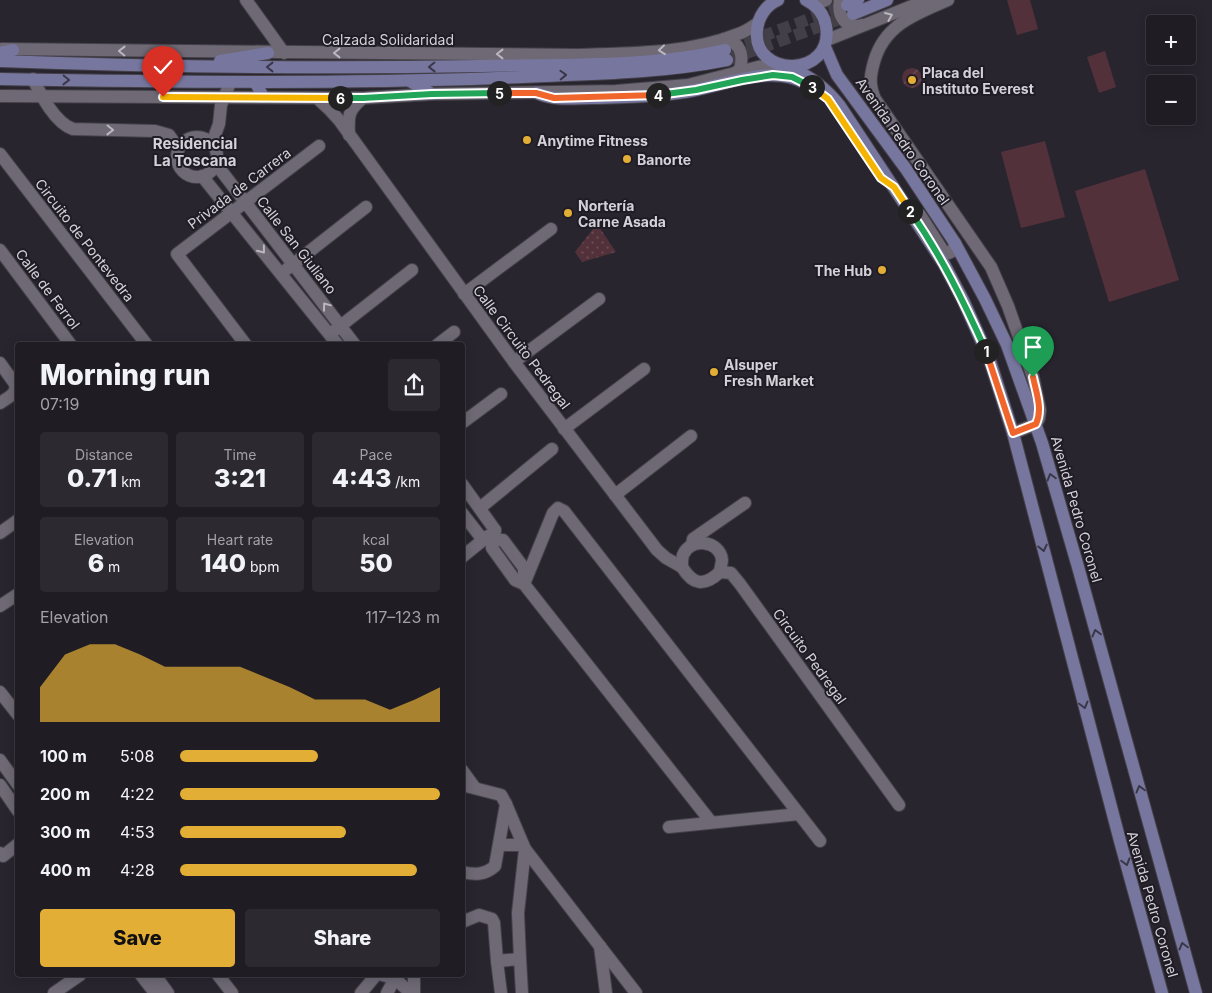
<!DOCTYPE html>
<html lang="en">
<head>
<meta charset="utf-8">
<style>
  :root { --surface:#1f1c23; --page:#2c2930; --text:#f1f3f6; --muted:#a1a1a6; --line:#3c3a41; --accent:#e3ae35 }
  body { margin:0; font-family:Inter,sans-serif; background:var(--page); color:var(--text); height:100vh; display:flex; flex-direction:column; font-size:19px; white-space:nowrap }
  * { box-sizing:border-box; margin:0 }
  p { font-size:16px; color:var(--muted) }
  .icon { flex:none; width:28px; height:28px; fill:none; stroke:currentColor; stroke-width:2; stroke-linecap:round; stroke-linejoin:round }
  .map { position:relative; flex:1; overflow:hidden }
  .side { position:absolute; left:15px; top:342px; width:450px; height:635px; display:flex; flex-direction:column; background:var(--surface); border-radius:5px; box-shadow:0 2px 12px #0003,0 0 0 1px var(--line) }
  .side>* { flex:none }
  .controls { position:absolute; left:1146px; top:15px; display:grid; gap:10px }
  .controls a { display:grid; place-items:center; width:50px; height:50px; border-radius:5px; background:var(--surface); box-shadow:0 2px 12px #0003,0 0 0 1px var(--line); font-size:25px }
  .pin { position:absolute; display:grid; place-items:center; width:42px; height:42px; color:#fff; margin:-51px -21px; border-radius:50% 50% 50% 0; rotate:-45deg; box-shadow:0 0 5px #0007 }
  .pin .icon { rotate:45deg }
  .km { position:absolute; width:25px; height:25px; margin:-12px; border-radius:50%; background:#222; color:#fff; font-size:14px; line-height:25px; text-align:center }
  .round { display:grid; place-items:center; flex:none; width:52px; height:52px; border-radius:5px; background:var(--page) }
  .headline { display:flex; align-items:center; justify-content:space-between; height:85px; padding:0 25px }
  h1 { font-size:28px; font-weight:800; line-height:38px }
  .metrics { display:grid; grid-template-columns:repeat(3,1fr); gap:8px; height:85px; padding:5px 25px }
  .metrics div { display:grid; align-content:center; border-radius:5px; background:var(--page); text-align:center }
  .metrics b { font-size:25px; font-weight:800 }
  .metrics small { font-size:14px; font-weight:400 }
  .metrics p { font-size:14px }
  .chart { height:140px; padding:10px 25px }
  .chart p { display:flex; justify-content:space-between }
  .chart svg { width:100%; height:90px; margin-top:5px; fill:var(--accent); opacity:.7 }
  .cta { display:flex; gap:10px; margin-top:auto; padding:10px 25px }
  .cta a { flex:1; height:58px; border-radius:5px; background:var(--accent); color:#111; font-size:20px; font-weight:800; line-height:58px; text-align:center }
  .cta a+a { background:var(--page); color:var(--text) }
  ul { padding:0 25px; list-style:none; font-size:16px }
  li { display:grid; grid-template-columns:80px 60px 1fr; align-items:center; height:38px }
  li i { height:12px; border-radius:6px; background:var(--accent) }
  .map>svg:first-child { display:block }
  .park { fill:url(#park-dots) }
  .garden { fill:url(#garden-furrows) }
  .pitch { fill:#53313b }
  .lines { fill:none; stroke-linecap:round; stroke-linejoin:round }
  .secondary-tunnel { stroke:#433f48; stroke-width:12; stroke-dasharray:12 6; stroke-linecap:butt }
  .minor-casing { stroke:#444149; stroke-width:14 }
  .tertiary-casing { stroke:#444149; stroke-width:14 }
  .secondary-casing { stroke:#444149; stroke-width:14 }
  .minor { stroke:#6e6975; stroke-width:12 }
  .tertiary { stroke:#6e6975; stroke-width:12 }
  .secondary { stroke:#77769e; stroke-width:12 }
  .oneway { stroke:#bab7bf }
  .oneway2 { stroke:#3a3749 }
  .split-1-casing { stroke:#fff; stroke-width:10 }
  .split-2-casing { stroke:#fff; stroke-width:10 }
  .split-3-casing { stroke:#fff; stroke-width:10 }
  .split-4-casing { stroke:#fff; stroke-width:10 }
  .split-5-casing { stroke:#fff; stroke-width:10 }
  .split-6-casing { stroke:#fff; stroke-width:10 }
  .split-7-casing { stroke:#fff; stroke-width:10 }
  .split-1 { stroke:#f0652b; stroke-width:6 }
  .split-2 { stroke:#22a559; stroke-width:6 }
  .split-3 { stroke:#f5b400; stroke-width:6 }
  .split-4 { stroke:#22a559; stroke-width:6 }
  .split-5 { stroke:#f0652b; stroke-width:6 }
  .split-6 { stroke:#22a559; stroke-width:6 }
  .split-7 { stroke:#f5b400; stroke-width:6 }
  .poi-dot { fill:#e3ae35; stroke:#201c25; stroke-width:2 }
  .labels { text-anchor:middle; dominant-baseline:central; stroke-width:4; stroke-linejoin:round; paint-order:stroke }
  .street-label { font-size:14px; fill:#d4d1d8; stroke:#201c25 }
  .poi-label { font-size:14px; font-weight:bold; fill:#d4d1d8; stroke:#201c25; text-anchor:start }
  .neighbourhood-label { font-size:15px; font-weight:bold; fill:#d4d1d8; stroke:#201c25 }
</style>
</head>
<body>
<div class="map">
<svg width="1212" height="993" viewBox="0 0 1212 993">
  <defs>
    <pattern id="park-dots" width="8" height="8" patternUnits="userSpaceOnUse" patternTransform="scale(1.25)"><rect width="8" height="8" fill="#53313b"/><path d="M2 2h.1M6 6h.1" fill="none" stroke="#6b4e57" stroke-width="1.8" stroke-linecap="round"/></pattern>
    <pattern id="garden-furrows" width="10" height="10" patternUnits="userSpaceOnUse" patternTransform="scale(1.25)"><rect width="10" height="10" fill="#53313b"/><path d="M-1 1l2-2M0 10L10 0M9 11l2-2" fill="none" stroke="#6b4e57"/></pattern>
  </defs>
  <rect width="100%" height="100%" fill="#29252f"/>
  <polygon class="park" points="597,224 616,252 582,262 575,252"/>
  <circle class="garden" cx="912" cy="78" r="10"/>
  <g class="pitch">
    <polygon points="1007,0 1030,0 1038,29 1017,35"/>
    <polygon points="1105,51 1116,87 1099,93 1087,57"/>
    <polygon points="1045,141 1065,217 1021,228 1001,152"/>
    <polygon points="1145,169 1179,280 1109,302 1075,191"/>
  </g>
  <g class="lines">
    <g class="secondary-tunnel">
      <polyline points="728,49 847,5"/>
      <polyline points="727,60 851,15"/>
    </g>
    <defs>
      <g id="minor">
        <polyline points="246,0 284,53"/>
        <path d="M948,0C915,14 884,25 874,62C870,76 869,85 875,99L991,267L1008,306L1033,377L1040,410L1039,418L1036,424L1013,433"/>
        <path d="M33,79C41,95 55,123 73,129L155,131L169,135L178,148"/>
        <polyline points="317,98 329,109 339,120 514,362 657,550 666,558 682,567"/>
        <path d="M349,135C348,116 348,110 363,98"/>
        <circle cx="197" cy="157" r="20"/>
        <polyline points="212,143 219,124 221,105 230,83"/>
        <polyline points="0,154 147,345"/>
        <polyline points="216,164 355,345"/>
        <polyline points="202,176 338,345"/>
        <polyline points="0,250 71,345"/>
        <polyline points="287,269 366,207"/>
        <polyline points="464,294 551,229"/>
        <polyline points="334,331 412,270"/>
        <polyline points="246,345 177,254 319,146"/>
        <polyline points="437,345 454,332"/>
        <polyline points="514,362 599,299"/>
        <path d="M0,363L15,384C18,394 7,398 0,403"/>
        <polyline points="462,423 501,394"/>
        <polyline points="564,429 644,369"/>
        <polyline points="462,484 495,530"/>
        <polyline points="615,495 691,436"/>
        <polyline points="480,508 552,449"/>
        <polyline points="462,513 483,540"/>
        <polyline points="495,530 494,541 492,548 515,580 524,584 711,822"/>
        <polyline points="0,533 18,520"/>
        <polyline points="483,540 503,540 524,568 524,580"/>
        <polyline points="692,545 693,539 745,503"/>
        <polyline points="462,557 488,536"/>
        <path d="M682,567C682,564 682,558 683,555C690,537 720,540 722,560C722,563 720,569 720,572"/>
        <path d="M682,567C693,585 704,587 720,572"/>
        <polyline points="720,572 731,573 740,584 899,805"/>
        <polyline points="524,584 553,513 558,508 564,511 820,841"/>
        <polyline points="0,606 18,594"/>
        <polyline points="0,692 18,715"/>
        <polyline points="0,760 18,785"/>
        <polyline points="462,770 475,788"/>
        <polyline points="0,785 18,811"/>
        <path d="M462,785L501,795L506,804L495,866C485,875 475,875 462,872"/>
        <polyline points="669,827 799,814"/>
        <polyline points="499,845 523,845"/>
        <polyline points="525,849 636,993"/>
        <polyline points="0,853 3,856 18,844"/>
        <polyline points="462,922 479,915 492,919 494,923 497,961 520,959 518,913 525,849 506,804"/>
        <polyline points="600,946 606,993"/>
        <polyline points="520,959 522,993"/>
        <polyline points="497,961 501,993"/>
        <polyline points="141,975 155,993"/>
        <polyline points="155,975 168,993"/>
        <polyline points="218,975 232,993"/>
        <polyline points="382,975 394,978 411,993"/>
        <polyline points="414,975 414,993"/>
        <polyline points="54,993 80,975"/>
        <polyline points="361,993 376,975"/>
        <polyline points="387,993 397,975"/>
      </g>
      <g id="tertiary">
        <path d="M840,0C837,16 845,29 862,25"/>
        <polyline points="814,5 826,0"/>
        <path d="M724,39C740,42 744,54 740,69L734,74"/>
        <polyline points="827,40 927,0"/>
        <path d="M2,49L578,55C631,53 688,54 738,34C745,32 752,27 758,23"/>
        <polyline points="0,96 363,98 432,94 616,91 688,85 758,67 777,64"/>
        <polyline points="910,211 920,215 943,251 949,253 953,251 955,243"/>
      </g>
      <g id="secondary">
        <path d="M778,0C766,5 758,17 757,30C752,79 835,78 826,26C824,14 816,5 806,0"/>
        <polyline points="847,5 858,0"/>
        <polyline points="853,14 887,0"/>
        <polyline points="825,47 837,75 906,169 955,243 985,299 1007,345 1042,443 1078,567 1196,993"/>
        <polyline points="0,53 13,50"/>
        <path d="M0,61C160,67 320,69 480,66C562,64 645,68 725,50"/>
        <polyline points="220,61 268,53"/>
        <path d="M789,67C810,76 826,88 840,106L944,264L963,300L989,358L1013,433L1120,841L1162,993"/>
        <path d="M0,79C166,82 332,84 498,78C575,74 651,75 727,60"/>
        <polyline points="410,81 432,94"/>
        <polyline points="256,83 263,97"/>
        <path d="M537,93C554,101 574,98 593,98C628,97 662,97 696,90C730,83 772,65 805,83"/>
      </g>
    </defs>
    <use href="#minor" class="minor-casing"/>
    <use href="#tertiary" class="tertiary-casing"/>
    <use href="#secondary" class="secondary-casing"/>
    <use href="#minor" class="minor"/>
    <use href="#tertiary" class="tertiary"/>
    <use href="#secondary" class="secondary"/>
  </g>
  <defs><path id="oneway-chevron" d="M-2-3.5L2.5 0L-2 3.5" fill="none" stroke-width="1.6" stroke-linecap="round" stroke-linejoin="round" transform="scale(1.25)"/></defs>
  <g class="oneway">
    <use href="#oneway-chevron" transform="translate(889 16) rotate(-23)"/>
    <use href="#oneway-chevron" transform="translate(662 50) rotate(174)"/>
    <use href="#oneway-chevron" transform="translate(122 51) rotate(-179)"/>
    <use href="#oneway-chevron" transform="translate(337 53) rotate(-180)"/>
    <use href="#oneway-chevron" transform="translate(500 54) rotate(-180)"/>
    <use href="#oneway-chevron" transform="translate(110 130) rotate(1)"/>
    <use href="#oneway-chevron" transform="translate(262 250) rotate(51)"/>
    <use href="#oneway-chevron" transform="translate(326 306) rotate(-127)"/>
  </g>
  <g class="oneway2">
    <use href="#oneway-chevron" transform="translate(270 67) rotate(-180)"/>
    <use href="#oneway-chevron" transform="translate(432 67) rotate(179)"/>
    <use href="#oneway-chevron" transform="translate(563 75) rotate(-2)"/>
    <use href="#oneway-chevron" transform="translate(66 80) rotate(1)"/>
    <use href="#oneway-chevron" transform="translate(1051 477) rotate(-106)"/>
    <use href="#oneway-chevron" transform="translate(1043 548) rotate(77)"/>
    <use href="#oneway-chevron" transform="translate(1096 633) rotate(-105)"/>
    <use href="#oneway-chevron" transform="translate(1084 705) rotate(75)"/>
    <use href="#oneway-chevron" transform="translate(1140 789) rotate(-105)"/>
    <use href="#oneway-chevron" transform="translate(1126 862) rotate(74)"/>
    <use href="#oneway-chevron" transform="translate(1183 946) rotate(-105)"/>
  </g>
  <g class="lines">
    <defs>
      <path id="split-1" d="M986,351L1013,433L1036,424C1043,409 1036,392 1033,377"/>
      <path id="split-2" d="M910,211C941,255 964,302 986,351"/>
      <polyline id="split-3" points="812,87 828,99 881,178 894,187 910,211"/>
      <polyline id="split-4" points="658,95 696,90 742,80 773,75 792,77 812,87"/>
      <polyline id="split-5" points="499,93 536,93 554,98 658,95"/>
      <polyline id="split-6" points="340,98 363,98 432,94 499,93"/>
      <polyline id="split-7" points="163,97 340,98"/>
    </defs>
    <use href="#split-1" class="split-1-casing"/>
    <use href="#split-2" class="split-2-casing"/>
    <use href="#split-3" class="split-3-casing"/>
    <use href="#split-4" class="split-4-casing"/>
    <use href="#split-5" class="split-5-casing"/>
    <use href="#split-6" class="split-6-casing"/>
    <use href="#split-7" class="split-7-casing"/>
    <use href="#split-1" class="split-1"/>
    <use href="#split-2" class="split-2"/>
    <use href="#split-3" class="split-3"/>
    <use href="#split-4" class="split-4"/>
    <use href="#split-5" class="split-5"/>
    <use href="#split-6" class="split-6"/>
    <use href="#split-7" class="split-7"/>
  </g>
  <g class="poi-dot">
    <circle cx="912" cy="80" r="5"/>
    <circle cx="527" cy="140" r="5"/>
    <circle cx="627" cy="159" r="5"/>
    <circle cx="568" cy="213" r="5"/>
    <circle cx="882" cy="270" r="5"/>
    <circle cx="714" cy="372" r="5"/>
  </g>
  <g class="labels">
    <g class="street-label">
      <text x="388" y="39">Calzada Solidaridad</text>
      <text transform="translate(903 141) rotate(55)">Avenida Pedro Coronel</text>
      <text transform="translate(239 188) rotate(-37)">Privada de Carrera</text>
      <text transform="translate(85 240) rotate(52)">Circuito de Pontevedra</text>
      <text transform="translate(297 245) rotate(52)">Calle San Giuliano</text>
      <text transform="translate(48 289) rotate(53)">Calle de Ferrol</text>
      <text transform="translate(522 347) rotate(53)">Calle Circuito Pedregal</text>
      <text transform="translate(1077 509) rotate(74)">Avenida Pedro Coronel</text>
      <text transform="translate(810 656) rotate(54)">Circuito Pedregal</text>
      <text transform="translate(1153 904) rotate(74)">Avenida Pedro Coronel</text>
    </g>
    <g class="poi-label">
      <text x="922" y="72">Placa del<tspan x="922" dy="16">Instituto Everest</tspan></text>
      <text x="537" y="140">Anytime Fitness</text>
      <text x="637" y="159">Banorte</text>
      <text x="578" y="205">Nortería<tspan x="578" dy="16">Carne Asada</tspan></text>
      <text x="872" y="270" text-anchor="end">The Hub</text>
      <text x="724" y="364">Alsuper<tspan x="724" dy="16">Fresh Market</tspan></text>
    </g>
    <g class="neighbourhood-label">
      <text x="195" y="143">Residencial<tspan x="195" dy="17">La Toscana</tspan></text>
    </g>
  </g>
</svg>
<div class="controls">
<a>+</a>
<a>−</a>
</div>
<div class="pin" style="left:1033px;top:377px;background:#1e9e55"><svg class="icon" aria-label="arrive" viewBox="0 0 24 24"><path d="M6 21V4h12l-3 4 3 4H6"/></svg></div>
<div class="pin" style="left:163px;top:97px;background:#d93025"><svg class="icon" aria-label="check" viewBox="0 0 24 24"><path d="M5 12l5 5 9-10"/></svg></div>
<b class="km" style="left:986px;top:351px">1</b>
<b class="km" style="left:910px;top:211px">2</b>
<b class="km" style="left:812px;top:87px">3</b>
<b class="km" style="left:658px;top:95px">4</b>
<b class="km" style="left:499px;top:93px">5</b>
<b class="km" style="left:340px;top:98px">6</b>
<section class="side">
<div class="headline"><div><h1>Morning run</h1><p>07:19</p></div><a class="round"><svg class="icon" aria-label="share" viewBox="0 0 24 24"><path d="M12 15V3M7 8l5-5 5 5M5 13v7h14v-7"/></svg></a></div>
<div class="metrics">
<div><p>Distance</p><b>0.71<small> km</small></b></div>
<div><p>Time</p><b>3:21</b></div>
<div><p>Pace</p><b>4:43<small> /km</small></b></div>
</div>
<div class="metrics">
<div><p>Elevation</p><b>6<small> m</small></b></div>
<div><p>Heart rate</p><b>140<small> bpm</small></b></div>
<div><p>kcal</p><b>50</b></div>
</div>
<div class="chart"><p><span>Elevation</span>117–123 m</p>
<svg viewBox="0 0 160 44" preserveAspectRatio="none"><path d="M0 44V27L10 11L20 6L30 6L40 11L50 17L60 17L70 17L80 17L90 22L100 27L110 33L120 33L130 33L140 38L150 33L160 27V44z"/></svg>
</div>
<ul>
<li><b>100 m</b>5:08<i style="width:53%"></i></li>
<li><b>200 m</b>4:22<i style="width:100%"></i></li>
<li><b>300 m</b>4:53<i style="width:64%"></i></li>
<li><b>400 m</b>4:28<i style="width:91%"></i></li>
</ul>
<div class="cta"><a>Save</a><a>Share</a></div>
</section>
</div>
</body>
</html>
